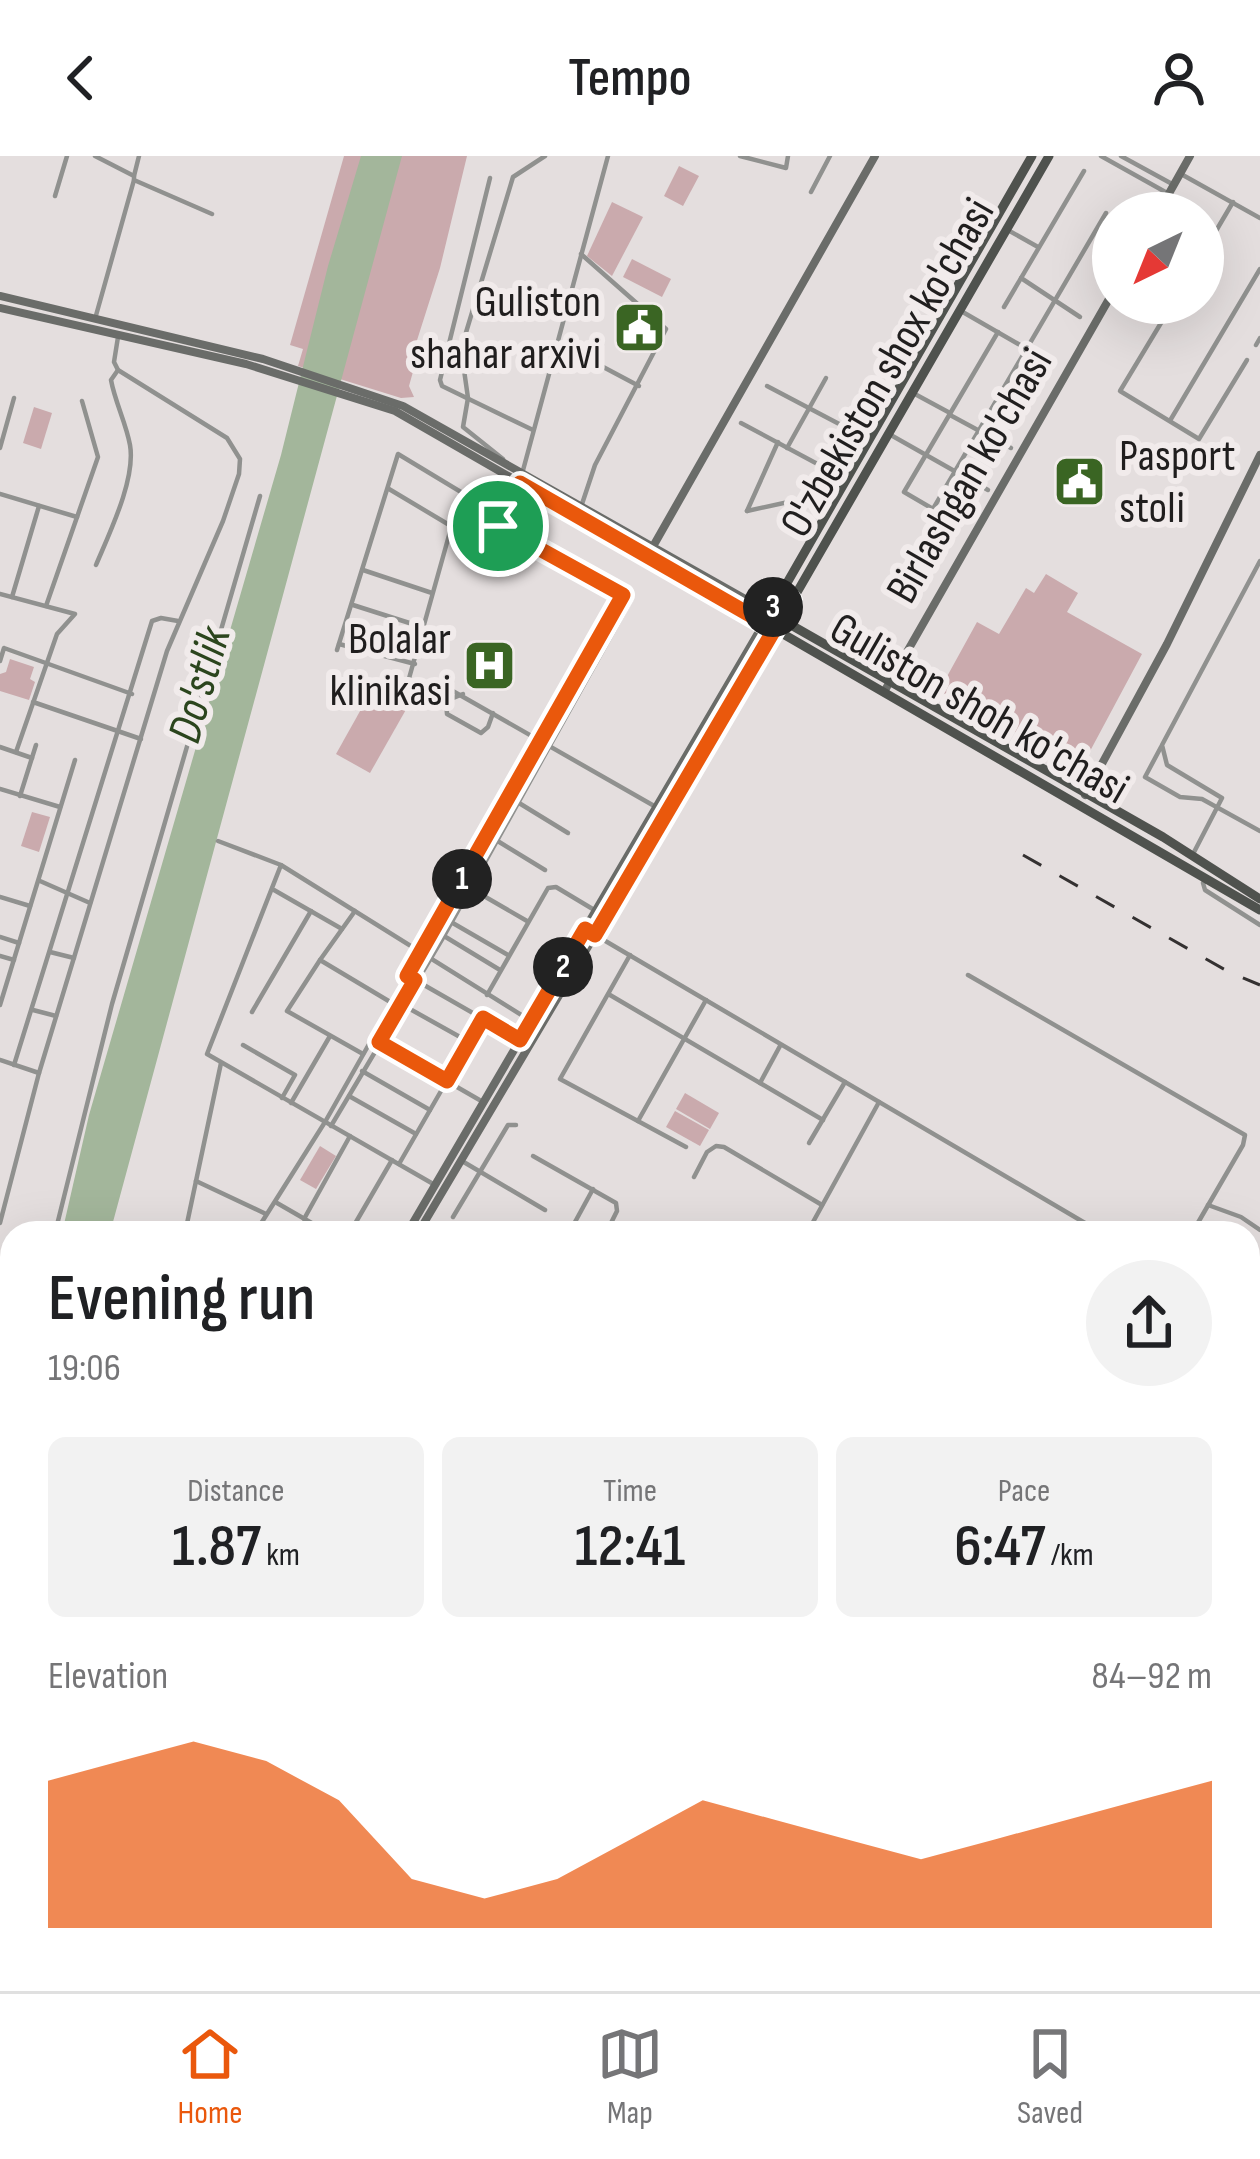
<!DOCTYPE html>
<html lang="en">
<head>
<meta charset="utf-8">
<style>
  :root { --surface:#fff; --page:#f2f2f2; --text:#202124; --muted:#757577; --line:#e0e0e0; --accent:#ea580c }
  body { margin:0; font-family:"Sofia Sans Condensed",sans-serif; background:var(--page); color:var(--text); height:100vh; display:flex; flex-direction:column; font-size:45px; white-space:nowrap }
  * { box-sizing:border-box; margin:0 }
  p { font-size:39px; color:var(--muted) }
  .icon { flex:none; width:66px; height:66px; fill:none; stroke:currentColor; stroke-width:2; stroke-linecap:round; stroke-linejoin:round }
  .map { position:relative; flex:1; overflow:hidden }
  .side { position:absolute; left:0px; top:1065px; width:1260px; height:771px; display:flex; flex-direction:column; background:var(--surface); border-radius:36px 36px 0 0; box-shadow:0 12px 48px #0002 }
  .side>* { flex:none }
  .needle { width:78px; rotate:223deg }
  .buttons { position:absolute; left:1092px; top:36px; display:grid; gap:24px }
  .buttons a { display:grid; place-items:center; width:132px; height:132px; border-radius:50%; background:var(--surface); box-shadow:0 12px 48px #0002; font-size:60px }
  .pin { position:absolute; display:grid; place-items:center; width:102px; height:102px; color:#fff; margin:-51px; border:6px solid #fff; border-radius:50%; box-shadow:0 3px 12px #0007 }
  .km { position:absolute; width:60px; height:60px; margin:-30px; border-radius:50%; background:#222; color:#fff; font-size:33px; line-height:60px; text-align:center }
  .round { display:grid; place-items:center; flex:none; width:126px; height:126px; border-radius:63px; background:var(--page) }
  .summary { display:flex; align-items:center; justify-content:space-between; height:204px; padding:0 48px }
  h1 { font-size:66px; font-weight:600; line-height:90px }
  .stats { display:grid; grid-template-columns:repeat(3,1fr); gap:18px; height:204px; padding:12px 48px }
  .stats div { display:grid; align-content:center; border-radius:18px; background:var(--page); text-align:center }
  .stats b { font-size:60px; font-weight:600 }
  .stats small { font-size:33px; font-weight:400 }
  .stats p { font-size:33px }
  .chart { height:336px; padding:24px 48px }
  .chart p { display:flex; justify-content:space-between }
  .chart svg { width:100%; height:216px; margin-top:12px; fill:var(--accent); opacity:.7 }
  header { display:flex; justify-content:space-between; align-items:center; height:156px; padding:0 48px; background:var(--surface); font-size:54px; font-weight:600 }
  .dock { display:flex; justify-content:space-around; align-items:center; height:168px; border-top:3px solid var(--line); background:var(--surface); font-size:33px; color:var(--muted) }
  .dock a { display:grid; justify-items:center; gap:6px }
  .dock .on { color:var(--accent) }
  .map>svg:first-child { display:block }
  .green { fill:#caaaad }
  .water { fill:#a3b69b }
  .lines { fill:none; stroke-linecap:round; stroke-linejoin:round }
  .street { stroke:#90918f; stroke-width:4.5 }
  .secondary { stroke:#6a6c69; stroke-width:8 }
  .primary { stroke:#4f524e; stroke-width:9 }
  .highway { stroke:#393c38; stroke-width:10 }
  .rail { stroke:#343131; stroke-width:3; stroke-dasharray:21 21; stroke-linecap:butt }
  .route-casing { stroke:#fff; stroke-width:24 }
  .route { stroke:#ea580c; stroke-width:15 }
  .labels { text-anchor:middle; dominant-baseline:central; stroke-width:12; stroke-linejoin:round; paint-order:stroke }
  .poi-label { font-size:45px; fill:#201e1e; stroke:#f1ebeb; text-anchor:end }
  .street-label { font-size:45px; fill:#201e1e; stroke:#f1ebeb }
  .water-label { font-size:48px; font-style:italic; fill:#2b451d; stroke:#f1ebeb }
</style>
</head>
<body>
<header><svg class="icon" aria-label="back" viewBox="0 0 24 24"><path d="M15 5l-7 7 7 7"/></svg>Tempo<svg class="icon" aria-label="person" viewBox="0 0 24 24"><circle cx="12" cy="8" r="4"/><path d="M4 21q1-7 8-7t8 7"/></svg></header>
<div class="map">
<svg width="1260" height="1835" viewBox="0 0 1260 1835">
  <rect width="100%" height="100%" fill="#e4dede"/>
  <g class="green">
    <polygon points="344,0 467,0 440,112 412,200 416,205 409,230 414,241 401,242 298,210 303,193 290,189"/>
    <polygon points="679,10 699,20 683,50 664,40"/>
    <polygon points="612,46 643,61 612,120 587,100"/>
    <polygon points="632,103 671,123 662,141 623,121"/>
    <polygon points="34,251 52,257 41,293 23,287"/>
    <polygon points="1046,418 1078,437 1067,456 1142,498 1081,612 939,535 977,466 999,478 1026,432 1034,437"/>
    <polygon points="10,503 34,511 30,523 35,526 29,544 0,535 0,518 6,516"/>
    <polygon points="378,523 412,543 370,617 336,598"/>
    <polygon points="32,656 50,661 39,696 21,690"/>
    <polygon points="685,937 719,957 710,973 676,953"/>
    <polygon points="675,955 709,974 700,990 666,971"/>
    <polygon points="320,990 336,1000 316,1033 300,1024"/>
  </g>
  <polygon class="water" points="361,0 402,0 110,1077 62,1077 89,959 281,299 328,110"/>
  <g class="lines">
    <g class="street">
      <polyline points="95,0 134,20 134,24 212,58"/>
      <polyline points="740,0 786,12 788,0"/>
      <polyline points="1101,0 1169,38"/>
      <polyline points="1121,0 1174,29"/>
      <polyline points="1181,18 1260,62"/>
      <polyline points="134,20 139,0"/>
      <polyline points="490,22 440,224 442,230 533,274"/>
      <polyline points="811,36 830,0"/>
      <polyline points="55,40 67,0"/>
      <polyline points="1006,73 1038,91"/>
      <polyline points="1203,97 1233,46"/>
      <polyline points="1021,122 1080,161"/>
      <polyline points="1173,147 1120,235 1199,283 1247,204"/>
      <polyline points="1004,151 1084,15"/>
      <polyline points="961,155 1027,193"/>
      <polyline points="95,163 134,24"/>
      <polyline points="998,176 904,336 933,353 1106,57"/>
      <polyline points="1256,189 1260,182"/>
      <polyline points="553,203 575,196 639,230"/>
      <polyline points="767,230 843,270"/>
      <polyline points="913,237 950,257"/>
      <polyline points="950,259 1011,292"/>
      <polyline points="1171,263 1260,113"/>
      <polyline points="741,267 825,312"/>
      <polyline points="889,278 988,334"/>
      <polyline points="0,292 14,242"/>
      <polyline points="787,292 826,222"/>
      <polyline points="503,303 463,271 468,242 461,193 513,21 545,0"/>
      <polyline points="833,317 846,324"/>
      <polyline points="522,318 608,0"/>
      <polyline points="389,333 451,370"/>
      <polyline points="0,338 77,361"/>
      <polyline points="581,351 595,309 666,173 581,98"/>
      <polyline points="747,355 778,286"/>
      <polyline points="747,355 802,343"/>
      <path d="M96,409C109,378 136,323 130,289C126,267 115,246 111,224L118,214"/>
      <polyline points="363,414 432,437"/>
      <polyline points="0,438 75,458 57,478 16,596"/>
      <polyline points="12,441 39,350"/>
      <polyline points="353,449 422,471"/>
      <polyline points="46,450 98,301 82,245"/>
      <polyline points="339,488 415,508"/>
      <polyline points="337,494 398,298 504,362"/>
      <polyline points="0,505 4,492 132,538"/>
      <path d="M408,526L453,365C469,371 481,377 498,370L520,327"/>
      <polyline points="437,526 656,651"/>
      <polyline points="463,538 446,545 447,558 481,577 488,571 493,557"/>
      <polyline points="33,546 141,583"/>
      <polyline points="0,591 32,602"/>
      <polyline points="1161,591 1145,621 1180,641 1202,643 1260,675"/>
      <polyline points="0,633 60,651"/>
      <polyline points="20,640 36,589"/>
      <polyline points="519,647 568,677"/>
      <polyline points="496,684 545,714"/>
      <polyline points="218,685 281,709 531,865"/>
      <polyline points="1192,700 1222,642 1167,609 1162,589 1260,405"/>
      <polyline points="281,709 207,898 435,1029"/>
      <polyline points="1208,724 1203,727 1205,734 1260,769"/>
      <polyline points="40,725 90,747"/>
      <polyline points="470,732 527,765"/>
      <polyline points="274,734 342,773"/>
      <polyline points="0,741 30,750"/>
      <polyline points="355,755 320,804 392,847"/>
      <polyline points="451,766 508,799"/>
      <polyline points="585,773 1102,1077"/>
      <polyline points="444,780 500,814"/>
      <polyline points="0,781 19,787"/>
      <polyline points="50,796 74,802"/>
      <polyline points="630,799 560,923 686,991"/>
      <polyline points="0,800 14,804"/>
      <polyline points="320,804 287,855 363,898"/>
      <polyline points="968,819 1245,979 1243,989 1192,1077"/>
      <polyline points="417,825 520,884"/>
      <polyline points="487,839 548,732 556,731 596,755"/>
      <polyline points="610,839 823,964"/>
      <polyline points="401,848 469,886"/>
      <polyline points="0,849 75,604"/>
      <polyline points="33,854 56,860"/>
      <polyline points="252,856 311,755"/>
      <polyline points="379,886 483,946"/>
      <polyline points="243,889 295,919 282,942"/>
      <polyline points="0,904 39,917"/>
      <polyline points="14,909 152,465 161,462 178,465"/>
      <polyline points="362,915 430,954"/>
      <polyline points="760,927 780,890"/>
      <polyline points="349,940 416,978"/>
      <polyline points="291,947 330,880"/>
      <polyline points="638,965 706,844"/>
      <polyline points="331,970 444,780 631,444 498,370"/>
      <polyline points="809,987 845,926"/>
      <polyline points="533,1000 616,1047 617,1055 606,1077"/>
      <polyline points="462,1005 545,1054"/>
      <polyline points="399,1008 483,862"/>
      <polyline points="694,1021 707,996 716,990 724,991 822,1049"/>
      <polyline points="196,1025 266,1058"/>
      <polyline points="277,1047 329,1077"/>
      <polyline points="1208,1049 1241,1061 1260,1074"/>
      <polyline points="453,1061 508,969 516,969"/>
      <polyline points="304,1063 350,980"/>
      <polyline points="356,1066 392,1004"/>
      <polyline points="0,1067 39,917 167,495 223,365 239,318 240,303 227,282 118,214 114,206 118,181"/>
      <polyline points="55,1077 112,848 260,340"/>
      <polyline points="185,1077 221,907"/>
      <polyline points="255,1077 325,966 623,439"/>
      <polyline points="569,1077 593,1033"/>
      <polyline points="807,1077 879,946"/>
      <polyline points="1248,1164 1260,1143"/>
      <polyline points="1248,1646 1260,1653"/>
      <polyline points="1248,1708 1260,1689"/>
      <polyline points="1248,1784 1260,1795"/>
      <polyline points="156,1824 162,1835"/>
      <polyline points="232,1824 239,1835"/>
      <polyline points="1143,1824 1160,1835"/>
      <polyline points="147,1835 150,1824"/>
      <polyline points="858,1835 865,1824"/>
      <polyline points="1176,1835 1182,1824"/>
    </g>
    <g class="secondary">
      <polyline points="1158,57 1190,0"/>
      <polyline points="0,140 263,203 403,250 770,457"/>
      <polyline points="0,152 246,208 395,255 764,467 407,1077"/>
      <polyline points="647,401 875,0"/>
      <polyline points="884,536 1113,136"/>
      <polyline points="1085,639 1167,488 1260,299"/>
      <polyline points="418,1077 776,474"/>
      <polyline points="0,1517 12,1512"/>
      <polyline points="759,1824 777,1835"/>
    </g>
    <g class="primary">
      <polyline points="1032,0 764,467 1260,754"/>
      <polyline points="770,457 1163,681 1260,743"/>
      <polyline points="781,464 1049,0"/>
    </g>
    <g class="highway">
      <polyline points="1248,1360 1260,1340"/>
      <polyline points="1248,1378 1260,1357"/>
      <polyline points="975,1835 982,1824"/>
      <polyline points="984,1835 990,1824"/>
    </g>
    <g class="rail">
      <polyline points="1023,699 1229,816 1260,829"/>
      <polyline points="1248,1235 1260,1214"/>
      <polyline points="1248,1286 1260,1265"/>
      <polyline points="898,1835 904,1824"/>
      <polyline points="937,1835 943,1824"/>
    </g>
  </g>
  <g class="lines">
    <defs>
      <polygon id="route" points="520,327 764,467 780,439 791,445 595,779 585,773 520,884 483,862 447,925 379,886 415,824 407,820 623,439 498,370"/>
    </defs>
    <use href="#route" class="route-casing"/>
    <use href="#route" class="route"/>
  </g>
  <defs>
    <symbol id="civic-square" viewBox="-11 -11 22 22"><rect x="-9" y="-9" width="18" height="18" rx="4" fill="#3a6523" stroke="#f1ebeb"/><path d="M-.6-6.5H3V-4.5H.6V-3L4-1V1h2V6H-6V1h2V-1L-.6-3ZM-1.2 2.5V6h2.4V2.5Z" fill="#fff"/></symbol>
    <symbol id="hospital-square" viewBox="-11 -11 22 22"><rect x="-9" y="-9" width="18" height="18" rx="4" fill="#3a6523" stroke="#f1ebeb"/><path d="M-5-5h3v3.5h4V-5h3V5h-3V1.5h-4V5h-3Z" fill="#fff"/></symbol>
  </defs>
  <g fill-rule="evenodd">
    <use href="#civic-square" x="610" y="142" width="59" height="59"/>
    <use href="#civic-square" x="1050" y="296" width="59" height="59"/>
    <use href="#hospital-square" x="460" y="480" width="59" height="59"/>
  </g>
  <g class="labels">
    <g class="poi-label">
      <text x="601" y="146">Guliston<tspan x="601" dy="52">shahar arxivi</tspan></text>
      <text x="1119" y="300" text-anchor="start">Pasport<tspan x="1119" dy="52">stoli</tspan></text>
      <text x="451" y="483">Bolalar<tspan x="451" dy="52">klinikasi</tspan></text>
    </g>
    <g class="street-label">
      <text transform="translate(888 212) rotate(-60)">O'zbekiston shox ko'chasi</text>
      <text transform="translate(970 320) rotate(-60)">Birlashgan ko'chasi</text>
      <text transform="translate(979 553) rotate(30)">Guliston shoh ko'chasi</text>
    </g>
    <g class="water-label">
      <text transform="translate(200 529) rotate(-74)">Do'stlik</text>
    </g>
  </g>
</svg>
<div class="buttons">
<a><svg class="needle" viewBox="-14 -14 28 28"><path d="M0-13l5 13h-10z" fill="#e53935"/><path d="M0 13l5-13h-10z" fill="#757577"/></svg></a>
</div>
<div class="pin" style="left:498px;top:370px;background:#1e9e55"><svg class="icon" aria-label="arrive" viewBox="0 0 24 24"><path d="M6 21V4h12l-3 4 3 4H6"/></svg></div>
<b class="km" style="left:462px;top:723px">1</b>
<b class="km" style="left:563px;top:811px">2</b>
<b class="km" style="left:773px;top:451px">3</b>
<section class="side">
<div class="summary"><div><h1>Evening run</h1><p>19:06</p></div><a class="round"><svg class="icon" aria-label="share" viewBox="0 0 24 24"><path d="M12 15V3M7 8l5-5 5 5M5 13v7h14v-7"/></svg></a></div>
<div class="stats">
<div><p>Distance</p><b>1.87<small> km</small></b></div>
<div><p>Time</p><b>12:41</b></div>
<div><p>Pace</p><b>6:47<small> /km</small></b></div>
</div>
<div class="chart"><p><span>Elevation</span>84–92 m</p>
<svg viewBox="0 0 160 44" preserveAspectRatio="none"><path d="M0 44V14L10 10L20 6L30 10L40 18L50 34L60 38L70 34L80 26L90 18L100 22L110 26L120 30L130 26L140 22L150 18L160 14V44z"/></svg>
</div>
</section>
</div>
<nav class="dock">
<a class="on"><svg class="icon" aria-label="home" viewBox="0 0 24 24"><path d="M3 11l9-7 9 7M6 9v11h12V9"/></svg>Home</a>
<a><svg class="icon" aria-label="map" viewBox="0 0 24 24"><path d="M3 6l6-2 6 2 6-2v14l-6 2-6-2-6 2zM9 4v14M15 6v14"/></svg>Map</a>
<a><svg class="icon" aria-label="saved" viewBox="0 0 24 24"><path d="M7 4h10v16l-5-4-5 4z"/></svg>Saved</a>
</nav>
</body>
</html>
